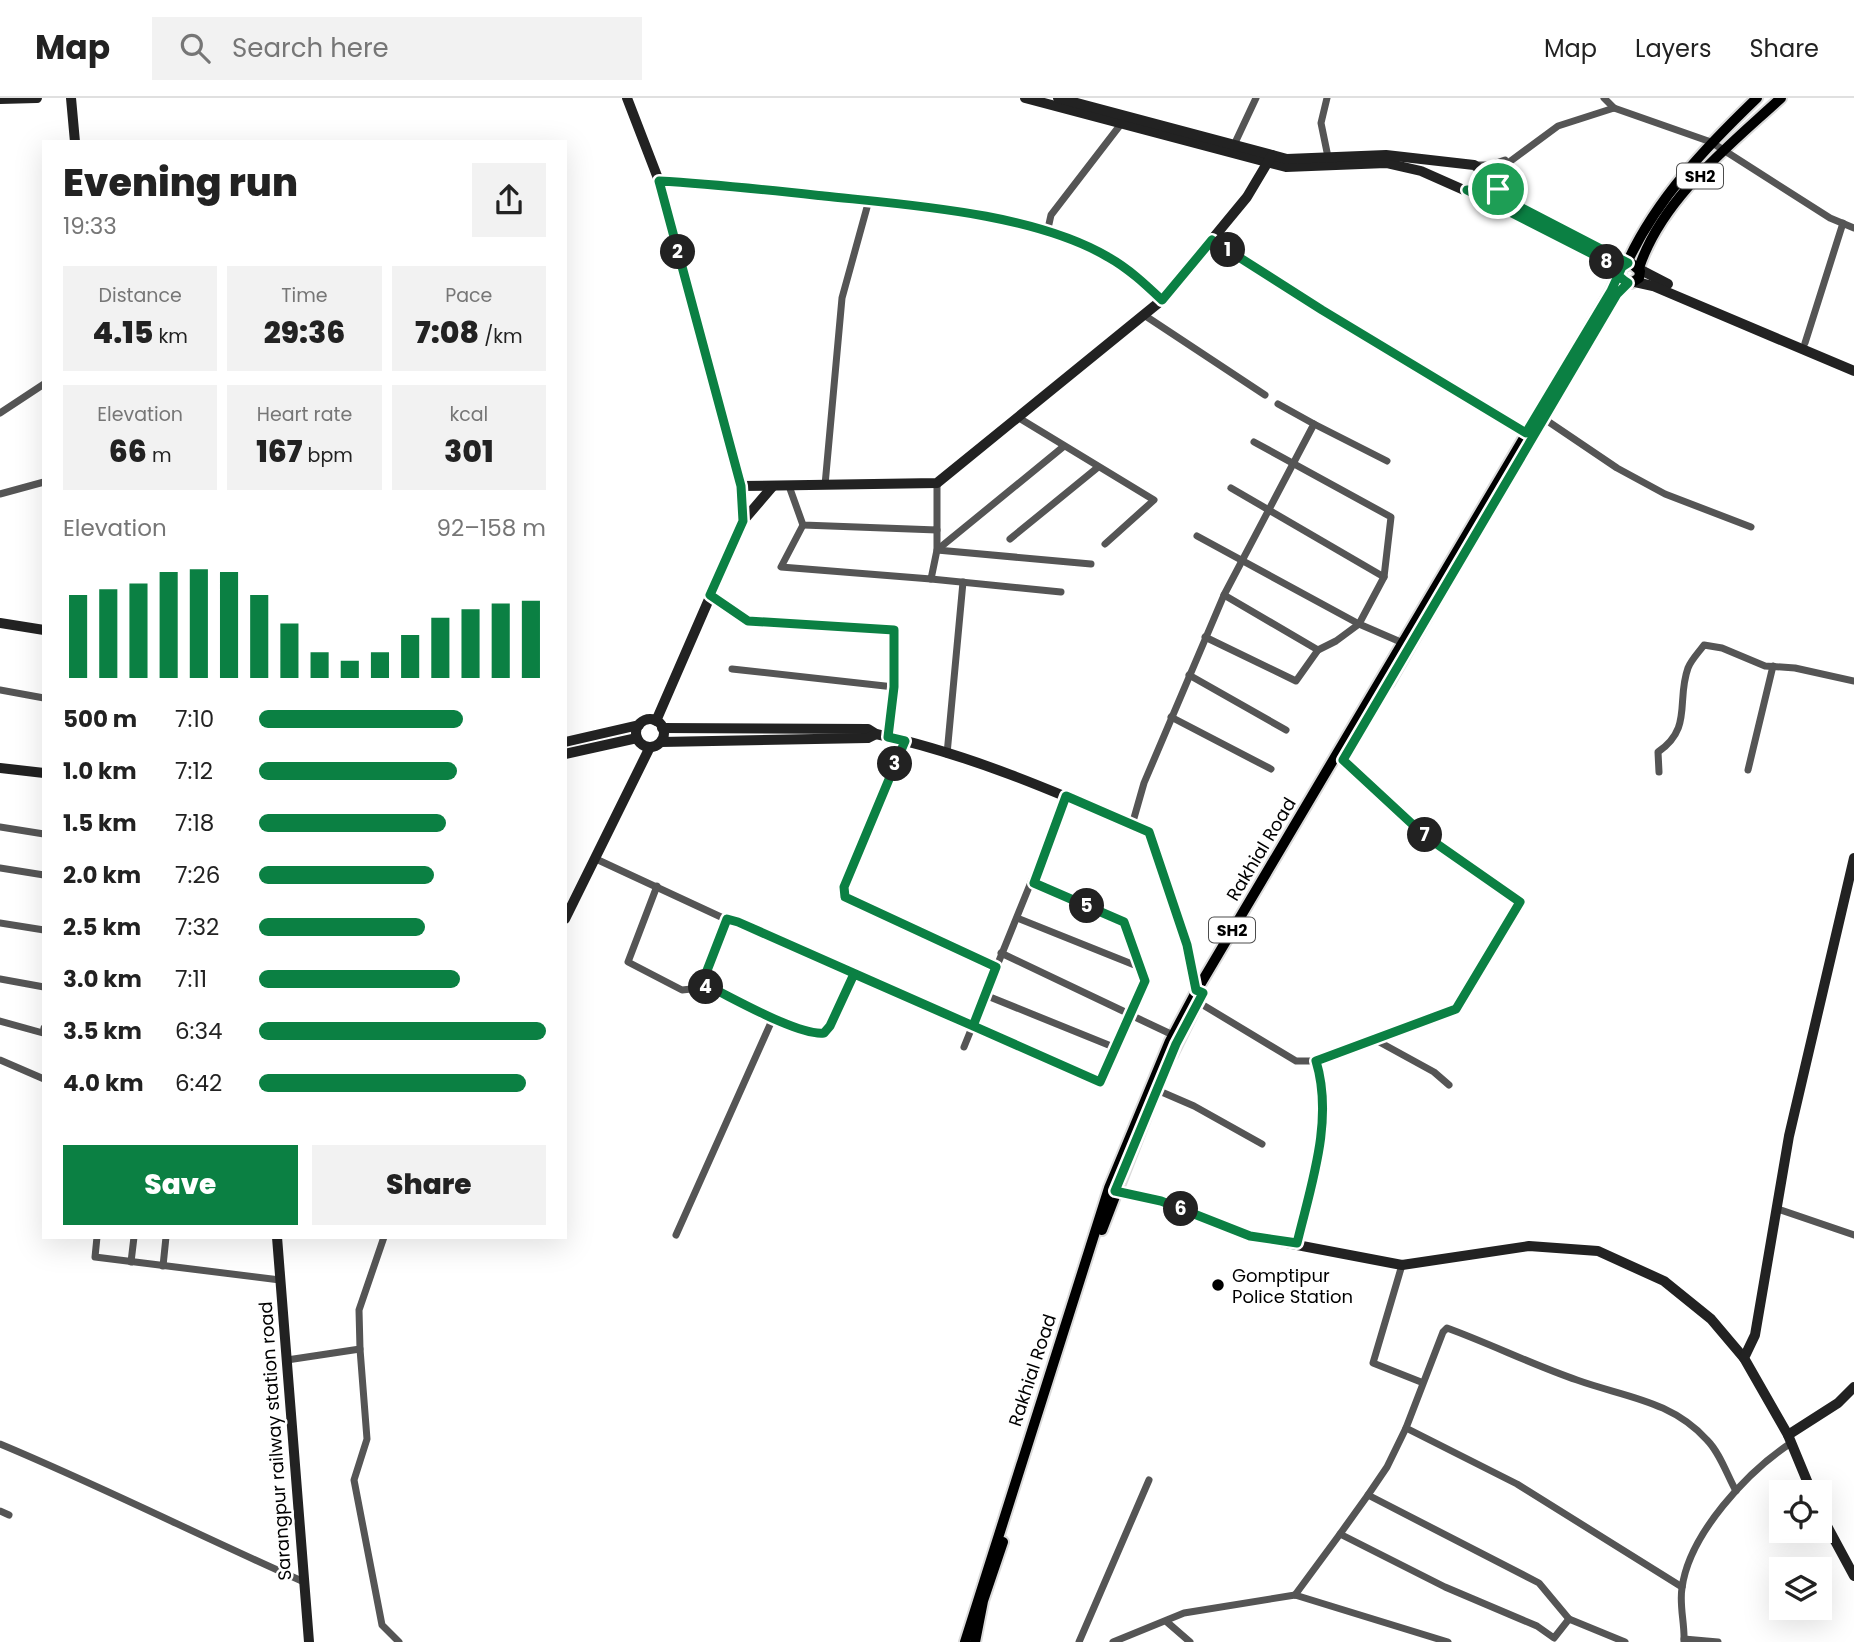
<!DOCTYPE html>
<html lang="en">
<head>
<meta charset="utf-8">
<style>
  :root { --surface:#fff; --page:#f2f2f2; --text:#222; --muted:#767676; --line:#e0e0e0; --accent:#0b8043 }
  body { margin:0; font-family:Poppins,sans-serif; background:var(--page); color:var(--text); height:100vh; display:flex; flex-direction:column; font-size:26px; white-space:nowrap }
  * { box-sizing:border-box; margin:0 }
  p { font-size:23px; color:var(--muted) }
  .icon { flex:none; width:38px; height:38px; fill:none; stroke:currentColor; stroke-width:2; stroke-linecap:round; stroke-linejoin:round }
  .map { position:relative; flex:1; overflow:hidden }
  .panel { position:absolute; left:42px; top:42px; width:525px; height:1099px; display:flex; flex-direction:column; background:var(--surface); border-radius:0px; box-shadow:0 7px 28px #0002 }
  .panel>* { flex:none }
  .controls { position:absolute; left:1769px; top:1382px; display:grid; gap:14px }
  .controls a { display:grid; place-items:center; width:63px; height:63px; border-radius:0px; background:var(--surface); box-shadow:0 7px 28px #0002; font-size:35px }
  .pin { position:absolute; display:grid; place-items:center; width:60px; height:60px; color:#fff; margin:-30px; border:4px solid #fff; border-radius:50%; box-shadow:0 2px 7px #0007 }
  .km { position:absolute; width:35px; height:35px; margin:-18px; border-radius:50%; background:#222; color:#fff; font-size:19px; line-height:35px; text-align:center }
  .round { display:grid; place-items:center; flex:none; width:74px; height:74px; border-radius:0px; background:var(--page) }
  .overview { display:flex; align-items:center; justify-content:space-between; height:119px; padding:0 21px }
  h1 { font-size:38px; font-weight:800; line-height:52px }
  .stats { display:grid; grid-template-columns:repeat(3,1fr); gap:10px; height:119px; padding:7px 21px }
  .stats div { display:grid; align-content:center; border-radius:0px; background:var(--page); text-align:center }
  .stats b { font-size:30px; font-weight:800 }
  .stats small { font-size:19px; font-weight:400 }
  .stats p { font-size:19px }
  .chart { height:196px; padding:14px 21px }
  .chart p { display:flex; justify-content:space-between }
  .chart svg { width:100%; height:126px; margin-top:7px; stroke:var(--accent); stroke-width:6 }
  .primary-button { display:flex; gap:14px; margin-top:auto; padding:14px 21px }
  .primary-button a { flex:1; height:80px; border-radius:0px; background:var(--accent); color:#fff; font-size:28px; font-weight:800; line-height:80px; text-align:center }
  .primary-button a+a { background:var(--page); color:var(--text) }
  ul { padding:0 21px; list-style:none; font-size:23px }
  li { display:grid; grid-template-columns:112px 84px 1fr; align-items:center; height:52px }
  li i { height:18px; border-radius:9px; background:var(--accent) }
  header { display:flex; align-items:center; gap:42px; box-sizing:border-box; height:98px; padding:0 35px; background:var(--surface); border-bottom:2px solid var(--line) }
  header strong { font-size:33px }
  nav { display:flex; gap:38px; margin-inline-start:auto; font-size:24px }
  .search { width:490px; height:63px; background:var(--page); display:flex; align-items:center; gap:18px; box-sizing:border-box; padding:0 24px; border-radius:0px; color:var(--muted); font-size:26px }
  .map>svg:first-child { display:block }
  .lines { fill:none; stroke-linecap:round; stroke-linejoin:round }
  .primary-casing { stroke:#dbdbdb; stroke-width:14 }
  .street { stroke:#555; stroke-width:7 }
  .secondary { stroke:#222; stroke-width:10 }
  .primary { stroke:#000; stroke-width:10 }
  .route-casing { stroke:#fff; stroke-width:14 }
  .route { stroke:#0b8043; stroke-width:9 }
  .poi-dot { fill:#000; stroke:#fff; stroke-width:2.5 }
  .labels { text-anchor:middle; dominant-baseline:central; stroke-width:5; stroke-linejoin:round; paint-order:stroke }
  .shield { fill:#fff; stroke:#4c4c4c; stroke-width:2 }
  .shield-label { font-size:16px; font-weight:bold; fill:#000 }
  .street-label { font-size:18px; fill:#000; stroke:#fff }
  .poi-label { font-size:18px; fill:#000; stroke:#fff; text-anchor:start }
</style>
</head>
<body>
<header>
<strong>Map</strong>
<div class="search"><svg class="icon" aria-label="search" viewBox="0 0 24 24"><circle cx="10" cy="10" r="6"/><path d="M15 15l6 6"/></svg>Search here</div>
<nav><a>Map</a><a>Layers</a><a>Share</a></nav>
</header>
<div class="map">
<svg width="1854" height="1544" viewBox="0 0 1854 1544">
  <rect width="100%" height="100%" fill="#fff"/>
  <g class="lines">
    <defs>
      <g id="primary">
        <path d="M1627,165C1656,101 1707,48 1757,0"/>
        <path d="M1639,170C1662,100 1729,48 1781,0"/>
        <polyline points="1487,415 1552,306"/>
        <polyline points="1389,585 1475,435"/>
        <polyline points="1172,957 1194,912"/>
        <polyline points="1102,1132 1153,1000"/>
        <polyline points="965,1544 1109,1090 1170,943 1197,892 1611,193 1622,169 1631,165 1640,173 1639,180 1631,185 1624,184 1620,176"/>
        <polyline points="975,1544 983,1503 1003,1444"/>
      </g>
    </defs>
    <use href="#primary" class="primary-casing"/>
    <g class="street">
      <polyline points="1327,0 1321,25 1328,59"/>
      <polyline points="1604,0 1614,10"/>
      <polyline points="1234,47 1256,0"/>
      <polyline points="1476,67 1490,67 1505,62"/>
      <polyline points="1489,79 1558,28 1614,10 1711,44 1830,120 1854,130"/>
      <path d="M659,83C715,86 769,92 824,98C909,107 1033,114 1108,159C1128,170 1145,186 1162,202"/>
      <polyline points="1047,135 1051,117 1121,26"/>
      <polyline points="1212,142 1322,212 1526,335"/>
      <polyline points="1144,217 1265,297"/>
      <polyline points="1805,245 1843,125"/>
      <polyline points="0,315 44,286"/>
      <polyline points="1019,320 1154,402 1105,446"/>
      <polyline points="1543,320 1617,370 1665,396 1751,429"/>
      <polyline points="1314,326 1387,363"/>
      <polyline points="825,387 842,200 869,102"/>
      <polyline points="789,388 803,427 937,432 937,385"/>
      <polyline points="1231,390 1384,479"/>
      <polyline points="0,396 44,384"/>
      <polyline points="803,427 781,469 931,481 937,452 1063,349"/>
      <polyline points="937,432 937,452 1091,466"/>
      <polyline points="1197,438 1359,526 1403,545"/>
      <polyline points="1010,441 1097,370"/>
      <polyline points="931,481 1061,494"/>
      <polyline points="710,497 748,523 894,532 894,589 888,639"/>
      <polyline points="1224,497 1318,552"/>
      <polyline points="1205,539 1296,583 1318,552 1336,543 1359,526 1384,479 1391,419 1254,344"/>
      <polyline points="732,571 894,589"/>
      <polyline points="1189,577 1286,632"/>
      <polyline points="0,592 44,600"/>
      <polyline points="1171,619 1271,671"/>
      <polyline points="905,643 844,789 845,799 996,869"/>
      <polyline points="947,656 963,484"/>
      <polyline points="1343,662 1424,737 1520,804 1456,911 1372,940"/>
      <polyline points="1748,672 1773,568"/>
      <path d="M1659,674L1658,654C1693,630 1676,603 1688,570C1691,562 1699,554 1704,547L1722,550L1765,568L1795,570L1854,583"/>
      <polyline points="1132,727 1144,685 1224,497 1314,326 1278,306"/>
      <polyline points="0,729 44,736"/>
      <polyline points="596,761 721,819 1100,984 1145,883 1124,824 1033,785"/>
      <polyline points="0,770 44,777"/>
      <polyline points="657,788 628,864 682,892 710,889 773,920 676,1137"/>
      <polyline points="1017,820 1142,870"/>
      <polyline points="0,825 44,832"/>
      <polyline points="1001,855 1123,913"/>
      <polyline points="0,881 44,889"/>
      <polyline points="701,888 727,821"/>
      <polyline points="985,897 1116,950"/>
      <polyline points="1198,904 1296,963 1316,963 1372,940 1434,974 1449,987"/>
      <polyline points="773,920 816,936 824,935 854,876"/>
      <polyline points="1137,920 1173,937"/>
      <polyline points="0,923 43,935 44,930"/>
      <polyline points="964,949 1066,698"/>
      <polyline points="0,962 44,981"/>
      <polyline points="1157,992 1194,1008 1262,1046"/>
      <polyline points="1778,1111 1854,1137"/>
      <polyline points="97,1139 95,1159 280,1182"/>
      <path d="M1297,1145C1311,1087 1334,1022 1316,963"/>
      <polyline points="131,1164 134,1139"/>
      <polyline points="1402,1167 1373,1265 1421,1284"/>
      <polyline points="163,1168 166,1139"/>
      <polyline points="360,1251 367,1341 354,1382 382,1527 399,1544"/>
      <polyline points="287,1262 360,1251 359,1212 384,1139"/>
      <polyline points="1406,1330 1387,1369 1368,1397 1539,1485 1569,1521"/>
      <path d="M0,1346C103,1389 202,1439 304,1484"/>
      <polyline points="0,1413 9,1417"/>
      <polyline points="1340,1436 1368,1397"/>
      <path d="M1682,1489L1517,1386L1406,1330L1443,1234L1447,1230C1491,1246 1533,1267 1577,1282C1624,1299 1671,1302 1707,1342C1720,1355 1727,1377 1736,1393"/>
      <polyline points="1295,1497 1340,1436 1445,1489 1537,1528 1554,1540 1569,1521 1625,1544"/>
      <polyline points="1167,1524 1190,1544"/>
      <polyline points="1684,1541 1718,1544"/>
      <polyline points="1079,1544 1149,1382"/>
      <polyline points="1113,1544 1184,1515 1295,1497 1448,1544"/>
      <path d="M1684,1544C1685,1526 1679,1507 1682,1490C1689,1436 1748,1373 1791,1345"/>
    </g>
    <g class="secondary">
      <polyline points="71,0 75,44"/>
      <polyline points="627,0 659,83 741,388 743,423"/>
      <polyline points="1025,0 1286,69 1386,65 1421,73 1509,112 1606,163 1620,176"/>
      <polyline points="1058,0 1287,61 1386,57 1474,67 1488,76 1498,91 1516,107 1627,165"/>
      <polyline points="0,1 37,0"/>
      <polyline points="1639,171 1668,186"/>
      <polyline points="1635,184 1653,188 1854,273"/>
      <polyline points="741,388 937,385 1162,202 1247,99 1272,57"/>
      <polyline points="0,525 44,532"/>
      <circle cx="650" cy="635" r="14"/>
      <polyline points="656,623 743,423 773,388"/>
      <path d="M662,630L868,631L876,636C970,656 1061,696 1149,734L1187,847L1197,892L1203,895"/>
      <polyline points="565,644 639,627"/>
      <polyline points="661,644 868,640 876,636"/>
      <polyline points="565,656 637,640"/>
      <polyline points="0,670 44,675"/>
      <polyline points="565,821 650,649"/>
      <polyline points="1111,1091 1161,1103 1250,1138 1402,1167 1529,1148 1598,1153 1664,1183 1711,1221 1744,1260"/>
      <polyline points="277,1139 309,1544"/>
      <polyline points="1788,1337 1838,1305 1854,1289"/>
      <polyline points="1812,1395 1788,1337 1744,1260 1755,1237 1789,1038 1854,760"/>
      <polyline points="1820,1415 1854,1478"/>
    </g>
    <use href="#primary" class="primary"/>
  </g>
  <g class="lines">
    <defs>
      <path id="route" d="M1498,91L1516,107L1628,165L1622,169L1611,193L1526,335L1322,212L1212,142L1162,202C1145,186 1128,170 1108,159C1033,115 909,107 824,98C769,92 715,86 659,83L741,388L743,423L710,497L748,523L894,532V589L888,639L905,643L844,789L845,799L996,869L973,928L854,876L830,928L824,935C799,938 735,901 710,889L701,888L727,821L738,824C858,878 979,931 1100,984L1145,883L1124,824L1034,785L1066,698L1149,734L1187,847L1196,892L1203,895L1176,946L1115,1093L1161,1103L1250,1138L1297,1145C1311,1087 1334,1022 1316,963L1456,911L1520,804L1424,737L1343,662L1617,196L1628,185C1620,181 1613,170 1606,163L1467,92H1481L1489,79L1498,91"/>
    </defs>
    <use href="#route" class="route-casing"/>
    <use href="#route" class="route"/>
  </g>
  <circle class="poi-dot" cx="1218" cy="1187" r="7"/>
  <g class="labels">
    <g class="shield">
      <rect x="1677" y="65.5" width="46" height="25" rx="5"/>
      <rect x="1209" y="819.5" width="46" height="25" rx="5"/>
    </g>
    <g class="shield-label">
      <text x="1700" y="78">SH2</text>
      <text x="1232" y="832">SH2</text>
    </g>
    <g class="street-label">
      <text transform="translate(1261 751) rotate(-59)">Rakhial Road</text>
      <text transform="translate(1032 1272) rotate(-72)">Rakhial Road</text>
      <text transform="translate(275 1343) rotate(-94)">Sarangpur railway station road</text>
    </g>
    <g class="poi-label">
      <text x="1232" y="1177">Gomptipur<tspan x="1232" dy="21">Police Station</tspan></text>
    </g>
  </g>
</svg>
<div class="controls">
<a><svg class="icon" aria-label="locate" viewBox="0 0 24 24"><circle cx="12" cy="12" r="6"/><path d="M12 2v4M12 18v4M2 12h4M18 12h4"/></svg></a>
<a><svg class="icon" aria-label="layers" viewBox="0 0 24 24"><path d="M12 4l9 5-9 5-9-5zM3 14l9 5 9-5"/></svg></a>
</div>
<div class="pin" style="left:1498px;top:91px;background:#1e9e55"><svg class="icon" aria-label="arrive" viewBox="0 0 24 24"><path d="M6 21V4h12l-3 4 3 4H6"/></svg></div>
<b class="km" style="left:1228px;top:152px">1</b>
<b class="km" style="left:678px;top:154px">2</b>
<b class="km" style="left:895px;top:666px">3</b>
<b class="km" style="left:706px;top:889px">4</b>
<b class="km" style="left:1087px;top:808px">5</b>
<b class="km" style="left:1181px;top:1111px">6</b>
<b class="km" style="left:1425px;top:737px">7</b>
<b class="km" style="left:1607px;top:164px">8</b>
<section class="panel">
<div class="overview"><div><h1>Evening run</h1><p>19:33</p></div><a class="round"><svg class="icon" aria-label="share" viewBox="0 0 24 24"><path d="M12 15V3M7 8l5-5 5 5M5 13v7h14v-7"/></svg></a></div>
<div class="stats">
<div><p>Distance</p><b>4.15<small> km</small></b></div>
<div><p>Time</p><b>29:36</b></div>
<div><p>Pace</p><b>7:08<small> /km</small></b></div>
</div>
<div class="stats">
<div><p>Elevation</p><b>66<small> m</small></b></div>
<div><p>Heart rate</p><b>167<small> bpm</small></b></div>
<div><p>kcal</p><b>301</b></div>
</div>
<div class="chart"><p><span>Elevation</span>92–158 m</p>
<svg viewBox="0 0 160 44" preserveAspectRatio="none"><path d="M5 44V15M15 44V13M25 44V11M35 44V7M45 44V6M55 44V7M65 44V15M75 44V25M85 44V35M95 44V38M105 44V35M115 44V29M125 44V23M135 44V20M145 44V18M155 44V17"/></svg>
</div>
<ul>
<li><b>500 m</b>7:10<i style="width:71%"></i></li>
<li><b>1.0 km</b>7:12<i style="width:69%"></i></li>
<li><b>1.5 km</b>7:18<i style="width:65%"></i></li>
<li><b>2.0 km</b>7:26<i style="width:61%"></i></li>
<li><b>2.5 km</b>7:32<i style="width:58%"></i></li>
<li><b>3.0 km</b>7:11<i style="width:70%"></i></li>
<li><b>3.5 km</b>6:34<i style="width:100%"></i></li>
<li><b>4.0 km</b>6:42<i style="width:93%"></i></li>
</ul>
<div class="primary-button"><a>Save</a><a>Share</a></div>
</section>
</div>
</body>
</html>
